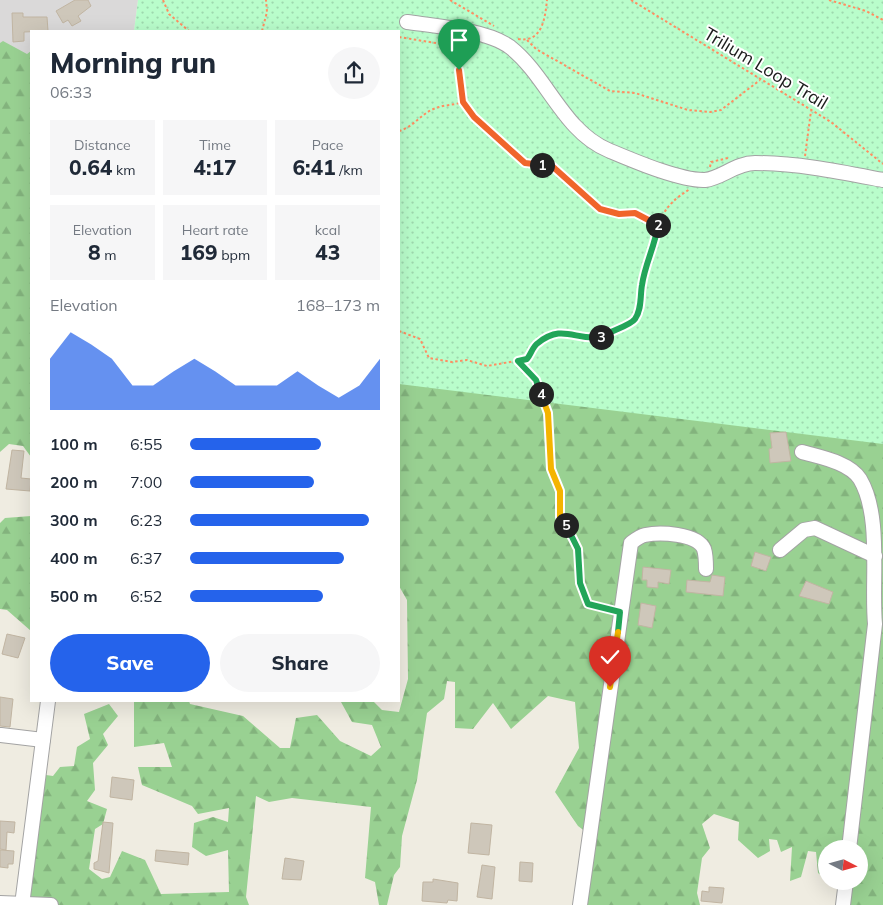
<!DOCTYPE html>
<html lang="en">
<head>
<meta charset="utf-8">
<style>
  :root { --surface:#fff; --page:#f6f6f7; --text:#1f2937; --muted:#747a83; --accent:#2563eb }
  body { margin:0; font-family:Mulish,sans-serif; background:var(--page); color:var(--text); height:100vh; display:flex; flex-direction:column; font-size:19px; white-space:nowrap }
  * { box-sizing:border-box; margin:0 }
  p { font-size:16px; color:var(--muted) }
  .icon { flex:none; width:28px; height:28px; fill:none; stroke:currentColor; stroke-width:2; stroke-linecap:round; stroke-linejoin:round }
  .map { position:relative; flex:1; overflow:hidden }
  .side { position:absolute; left:30px; top:30px; width:370px; height:672px; display:flex; flex-direction:column; background:var(--surface); border-radius:0px; box-shadow:0 5px 20px #0002 }
  .side>* { flex:none }
  .needle { width:32px; rotate:96deg }
  .controls { position:absolute; left:818px; top:840px; display:grid; gap:10px }
  .controls a { display:grid; place-items:center; width:50px; height:50px; border-radius:50%; background:var(--surface); box-shadow:0 5px 20px #0002; font-size:25px }
  .pin { position:absolute; display:grid; place-items:center; width:42px; height:42px; color:#fff; margin:-51px -21px; border-radius:50% 50% 50% 0; rotate:-45deg; box-shadow:0 0 5px #0007 }
  .pin .icon { rotate:45deg }
  .km { position:absolute; width:25px; height:25px; margin:-12px; border-radius:50%; background:#222; color:#fff; font-size:14px; line-height:25px; text-align:center }
  .round { display:grid; place-items:center; flex:none; width:52px; height:52px; border-radius:26px; background:var(--page) }
  .head { display:flex; align-items:center; justify-content:space-between; height:85px; padding:0 20px }
  h1 { font-size:28px; font-weight:800; line-height:38px }
  .metrics { display:grid; grid-template-columns:repeat(3,1fr); gap:8px; height:85px; padding:5px 20px }
  .metrics div { display:grid; align-content:center; border-radius:0px; background:var(--page); text-align:center }
  .metrics b { font-size:21px; font-weight:800 }
  .metrics small { font-size:14px; font-weight:400 }
  .metrics p { font-size:14px }
  .chart { height:140px; padding:10px 20px }
  .chart p { display:flex; justify-content:space-between }
  .chart svg { width:100%; height:90px; margin-top:5px; fill:var(--accent); opacity:.7 }
  .action { display:flex; gap:10px; margin-top:auto; padding:10px 20px }
  .action a { flex:1; height:58px; border-radius:30px; background:var(--accent); color:#fff; font-size:20px; font-weight:800; line-height:58px; text-align:center }
  .action a+a { background:var(--page); color:var(--text) }
  ul { padding:0 20px; list-style:none; font-size:16px }
  li { display:grid; grid-template-columns:80px 60px 1fr; align-items:center; height:38px }
  li i { height:12px; border-radius:6px; background:var(--accent) }
  .map>svg:first-child { display:block }
  .residential { fill:#dad9d9 }
  .forest { fill:url(#forest-firs) }
  .park { fill:url(#park-dots) }
  .building { fill:#cec7ba; stroke:#c1b5a2 }
  .lines { fill:none; stroke-linecap:round; stroke-linejoin:round }
  .minor-casing { stroke:#a3a3a3; stroke-width:16 }
  .path { stroke:#ff8e61; stroke-width:2; stroke-dasharray:2.5 2.5; stroke-linecap:butt }
  .minor { stroke:#fff; stroke-width:14 }
  .split-1-casing { stroke:#fff; stroke-width:10 }
  .split-2-casing { stroke:#fff; stroke-width:10 }
  .split-3-casing { stroke:#fff; stroke-width:10 }
  .split-4-casing { stroke:#fff; stroke-width:10 }
  .split-5-casing { stroke:#fff; stroke-width:10 }
  .split-6-casing { stroke:#fff; stroke-width:10 }
  .split-7-casing { stroke:#fff; stroke-width:10 }
  .split-1 { stroke:#f0652b; stroke-width:6 }
  .split-2 { stroke:#f0652b; stroke-width:6 }
  .split-3 { stroke:#22a559; stroke-width:6 }
  .split-4 { stroke:#22a559; stroke-width:6 }
  .split-5 { stroke:#f5b400; stroke-width:6 }
  .split-6 { stroke:#22a559; stroke-width:6 }
  .split-7 { stroke:#f5b400; stroke-width:6 }
  .labels { text-anchor:middle; dominant-baseline:central; stroke-width:4; stroke-linejoin:round; paint-order:stroke }
  .street-label { font-size:18px; fill:#1c1c1c; stroke:#fff }
</style>
</head>
<body>
<div class="map">
<svg width="883" height="905" viewBox="0 0 883 905">
  <defs>
    <pattern id="forest-firs" width="22" height="20" patternUnits="userSpaceOnUse" patternTransform="scale(1.25)"><rect width="22" height="20" fill="#99d192"/><path d="M5 1l3.5 6h-7zM16 11l3.5 6h-7z" fill="#83b37d"/></pattern>
    <pattern id="park-dots" width="8" height="8" patternUnits="userSpaceOnUse" patternTransform="scale(1.25)"><rect width="8" height="8" fill="#b9fdcb"/><path d="M2 2h.1M6 6h.1" fill="none" stroke="#9ed8ae" stroke-width="1.8" stroke-linecap="round"/></pattern>
  </defs>
  <rect width="100%" height="100%" fill="#efece1"/>
  <polygon class="residential" points="0,0 138,0 134,31 31,31 31,63 0,60"/>
  <g class="forest">
    <polygon points="883,0 883,905 843,905 846,881 859,881 859,849 849,849 849,844 840,841 834,849 826,849 826,879 818,873 816,852 808,851 801,877 790,881 792,847 781,852 777,840 769,839 770,851 758,858 738,840 739,822 714,814 702,824 710,848 702,858 697,893 700,905 580,905 590,835 578,826 555,792 579,748 575,702 548,696 511,729 493,703 473,729 455,728 455,682 447,681 444,699 427,713 417,780 402,836 400,867 394,875 387,905 379,905 375,882 365,878 371,807 292,798 269,802 256,796 246,897 249,905 22,905 39,774 53,776 60,767 74,766 77,747 90,739 84,714 109,704 118,716 103,734 108,745 93,763 95,790 87,801 107,809 103,824 95,829 89,869 102,879 110,877 122,851 145,860 161,894 229,892 228,850 206,856 192,847 194,823 213,817 228,822 229,808 198,814 192,806 142,785 138,767 172,767 164,743 134,747 134,701 189,701 190,704 243,716 280,748 290,748 296,718 317,715 340,741 371,756 381,747 372,725 352,722 341,702 373,701 382,710 399,712 408,679 407,600 399,586 399,179"/>
    <polygon points="3,41 27,54 31,51 31,457 23,446 9,444 0,452 0,43"/>
    <polygon points="31,516 31,631 7,610 0,609 0,523 5,518"/>
  </g>
  <polygon class="park" points="138,0 883,0 883,444 399,384 399,31 134,31"/>
  <g class="building">
    <polygon points="75,0 88,0 91,6 78,16 81,21 72,26 68,20 63,23 56,11"/>
    <polygon points="12,13 23,13 23,17 47,17 48,31 24,32 24,41 13,42"/>
    <polygon points="786,432 791,461 770,463 769,449 772,448 770,433"/>
    <polygon points="12,450 24,451 21,478 31,479 30,491 6,489"/>
    <polygon points="755,552 771,557 766,571 751,566"/>
    <polygon points="643,567 671,570 669,584 658,582 658,588 647,587 647,580 642,580"/>
    <polygon points="712,575 725,577 723,596 686,592 687,580 710,582"/>
    <polygon points="806,581 833,592 829,604 799,596"/>
    <polygon points="641,603 656,606 652,628 638,625"/>
    <polygon points="7,634 25,638 18,658 2,654"/>
    <polygon points="0,697 13,699 10,727 0,726"/>
    <polygon points="112,777 134,780 132,800 110,797"/>
    <polygon points="0,821 15,822 14,833 7,832 6,850 0,849"/>
    <polygon points="103,822 113,823 109,873 94,869 94,863 98,861"/>
    <polygon points="471,823 492,825 489,855 468,853"/>
    <polygon points="0,850 14,851 13,864 8,864 8,868 0,867"/>
    <polygon points="156,850 189,853 188,865 155,861"/>
    <polygon points="285,858 304,861 301,880 282,879"/>
    <polygon points="520,862 533,863 532,882 519,881"/>
    <polygon points="482,865 495,867 492,899 477,897"/>
    <polygon points="433,879 458,883 457,901 448,900 447,903 422,901 423,882 433,882"/>
    <polygon points="709,887 724,888 722,903 701,901 702,891 709,892"/>
  </g>
  <g class="lines">
    <defs>
      <g id="minor">
        <path d="M407,22C435,26 487,30 510,47C547,76 563,131 608,150C632,160 680,181 705,180C722,178 736,163 755,163C798,163 841,172 883,180"/>
        <path d="M802,452C819,457 849,462 860,479C882,516 871,582 875,624L849,849"/>
        <polyline points="780,550 804,530 815,528 875,556"/>
        <polyline points="1,735 43,740"/>
        <polyline points="0,903 51,905"/>
        <polyline points="22,905 48,701"/>
        <path d="M580,905L631,543C635,540 640,536 645,535C659,532 697,533 704,549C706,555 706,563 706,569"/>
        <polyline points="843,905 846,881"/>
      </g>
    </defs>
    <use href="#minor" class="minor-casing"/>
    <g class="path">
      <polyline points="163,0 169,14 189,31"/>
      <polyline points="450,0 494,26"/>
      <polyline points="631,0 831,122 883,164"/>
      <polyline points="829,0 866,11 883,20"/>
      <polyline points="262,31 267,12 266,0"/>
      <polyline points="313,31 342,31"/>
      <polyline points="399,37 460,47"/>
      <path d="M518,39C542,43 545,19 547,0"/>
      <polyline points="527,40 536,49 610,91 635,93 688,110 710,112 721,110 760,80"/>
      <path d="M463,102C461,84 453,58 463,42"/>
      <path d="M399,131C414,127 421,113 436,108C444,105 454,105 463,102L473,117L525,163L552,167L600,209L619,214L635,213L658,223"/>
      <polyline points="805,156 811,111"/>
      <polyline points="710,167 711,162 728,158"/>
      <path d="M399,331L420,339L429,358L452,362L467,360L487,366L527,359C531,354 533,346 537,343C562,321 575,342 599,337C606,336 612,329 619,327C626,325 631,325 635,318C642,308 640,296 642,285C644,273 649,263 652,252C662,219 658,209 690,189"/>
      <polyline points="518,361 537,379 548,413 551,469 559,491 560,517 578,549 580,583 588,604 611,611"/>
    </g>
    <use href="#minor" class="minor"/>
  </g>
  <g class="lines">
    <defs>
      <polyline id="split-1" points="459,70 463,102 474,117 525,163 542,165"/>
      <polyline id="split-2" points="542,165 552,166 600,209 619,214 635,213 658,225"/>
      <path id="split-3" d="M601,337C610,331 630,326 635,319C642,309 640,296 642,285C645,264 655,246 658,225"/>
      <path id="split-4" d="M541,394L536,380L518,361L527,359C531,354 533,346 538,343C563,323 575,341 601,337"/>
      <polyline id="split-5" points="541,394 548,413 551,469 560,491 560,517 566,525"/>
      <polyline id="split-6" points="566,525 578,549 580,583 588,604 620,612 618,632"/>
      <polyline id="split-7" points="610,687 618,632"/>
    </defs>
    <use href="#split-1" class="split-1-casing"/>
    <use href="#split-2" class="split-2-casing"/>
    <use href="#split-3" class="split-3-casing"/>
    <use href="#split-4" class="split-4-casing"/>
    <use href="#split-5" class="split-5-casing"/>
    <use href="#split-6" class="split-6-casing"/>
    <use href="#split-7" class="split-7-casing"/>
    <use href="#split-1" class="split-1"/>
    <use href="#split-2" class="split-2"/>
    <use href="#split-3" class="split-3"/>
    <use href="#split-4" class="split-4"/>
    <use href="#split-5" class="split-5"/>
    <use href="#split-6" class="split-6"/>
    <use href="#split-7" class="split-7"/>
  </g>
  <g class="labels">
    <g class="street-label">
      <text transform="translate(766 68) rotate(31)">Trilium Loop Trail</text>
    </g>
  </g>
</svg>
<div class="controls">
<a><svg class="needle" viewBox="-14 -14 28 28"><path d="M0-13l5 13h-10z" fill="#e53935"/><path d="M0 13l5-13h-10z" fill="#747a83"/></svg></a>
</div>
<div class="pin" style="left:459px;top:70px;background:#1e9e55"><svg class="icon" aria-label="arrive" viewBox="0 0 24 24"><path d="M6 21V4h12l-3 4 3 4H6"/></svg></div>
<div class="pin" style="left:610px;top:687px;background:#d93025"><svg class="icon" aria-label="check" viewBox="0 0 24 24"><path d="M5 12l5 5 9-10"/></svg></div>
<b class="km" style="left:542px;top:165px">1</b>
<b class="km" style="left:658px;top:225px">2</b>
<b class="km" style="left:601px;top:337px">3</b>
<b class="km" style="left:541px;top:394px">4</b>
<b class="km" style="left:566px;top:525px">5</b>
<section class="side">
<div class="head"><div><h1>Morning run</h1><p>06:33</p></div><a class="round"><svg class="icon" aria-label="share" viewBox="0 0 24 24"><path d="M12 15V3M7 8l5-5 5 5M5 13v7h14v-7"/></svg></a></div>
<div class="metrics">
<div><p>Distance</p><b>0.64<small> km</small></b></div>
<div><p>Time</p><b>4:17</b></div>
<div><p>Pace</p><b>6:41<small> /km</small></b></div>
</div>
<div class="metrics">
<div><p>Elevation</p><b>8<small> m</small></b></div>
<div><p>Heart rate</p><b>169<small> bpm</small></b></div>
<div><p>kcal</p><b>43</b></div>
</div>
<div class="chart"><p><span>Elevation</span>168–173 m</p>
<svg viewBox="0 0 160 44" preserveAspectRatio="none"><path d="M0 44V19L10 6L20 12L30 19L40 32L50 32L60 25L70 19L80 25L90 32L100 32L110 32L120 25L130 32L140 38L150 32L160 19V44z"/></svg>
</div>
<ul>
<li><b>100 m</b>6:55<i style="width:69%"></i></li>
<li><b>200 m</b>7:00<i style="width:65%"></i></li>
<li><b>300 m</b>6:23<i style="width:94%"></i></li>
<li><b>400 m</b>6:37<i style="width:81%"></i></li>
<li><b>500 m</b>6:52<i style="width:70%"></i></li>
</ul>
<div class="action"><a>Save</a><a>Share</a></div>
</section>
</div>
</body>
</html>
